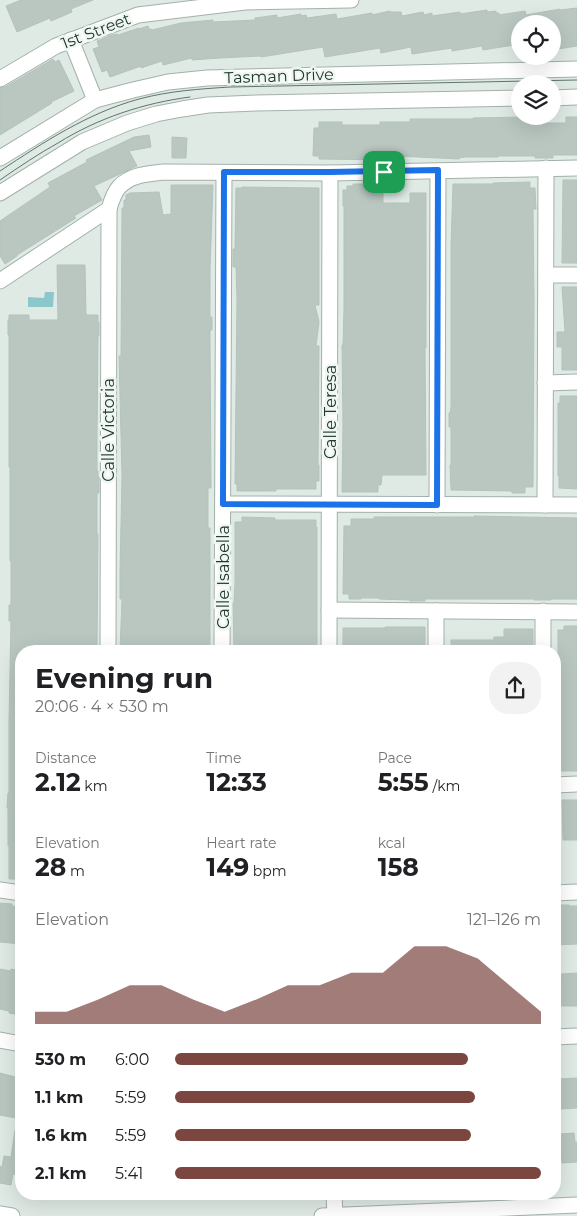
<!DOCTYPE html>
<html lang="en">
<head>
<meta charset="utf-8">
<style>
  :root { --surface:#fff; --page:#f2f2f2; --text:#202124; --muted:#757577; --accent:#7a463f }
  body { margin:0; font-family:Montserrat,sans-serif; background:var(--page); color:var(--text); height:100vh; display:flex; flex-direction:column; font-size:19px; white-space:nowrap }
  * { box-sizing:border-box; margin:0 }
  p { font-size:16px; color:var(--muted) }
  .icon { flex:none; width:28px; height:28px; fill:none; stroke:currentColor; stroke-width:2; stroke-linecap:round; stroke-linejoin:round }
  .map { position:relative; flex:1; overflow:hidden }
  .side { position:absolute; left:15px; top:645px; width:546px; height:555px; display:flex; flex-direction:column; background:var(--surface); border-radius:20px; box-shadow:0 5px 20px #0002 }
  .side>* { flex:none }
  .fabs { position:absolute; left:511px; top:15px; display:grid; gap:10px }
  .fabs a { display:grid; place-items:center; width:50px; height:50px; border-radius:50%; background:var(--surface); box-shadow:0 5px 20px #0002; font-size:25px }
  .pin { position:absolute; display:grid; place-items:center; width:42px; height:42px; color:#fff; margin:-21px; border-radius:10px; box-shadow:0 2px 8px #0006 }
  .round { display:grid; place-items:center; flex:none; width:52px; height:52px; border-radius:20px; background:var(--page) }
  .head { display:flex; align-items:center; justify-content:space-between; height:85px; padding:0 20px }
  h1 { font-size:28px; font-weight:700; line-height:38px }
  .figures { display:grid; grid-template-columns:repeat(3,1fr); gap:8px; height:85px; padding:5px 20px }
  .figures div { display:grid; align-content:center }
  .figures b { font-size:25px; font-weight:700 }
  .figures small { font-size:14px; font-weight:400 }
  .figures p { font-size:14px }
  .chart { height:140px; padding:10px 20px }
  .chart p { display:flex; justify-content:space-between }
  .chart svg { width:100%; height:90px; margin-top:5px; fill:var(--accent); opacity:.7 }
  ul { padding:0 20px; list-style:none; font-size:16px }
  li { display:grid; grid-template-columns:80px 60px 1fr; align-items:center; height:38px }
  li i { height:12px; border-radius:6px; background:var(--accent) }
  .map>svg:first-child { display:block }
  .water { fill:#8cc8cb }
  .building { fill:#b9c7c0; stroke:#b3c3bb }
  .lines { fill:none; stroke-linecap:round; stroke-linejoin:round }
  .minor-casing { stroke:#a3b1ab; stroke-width:17 }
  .minor { stroke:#fff; stroke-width:15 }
  .tram { stroke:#5d756c; stroke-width:1 }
  .route-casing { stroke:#fff; stroke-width:10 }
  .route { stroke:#1a73e8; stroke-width:6 }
  .labels { text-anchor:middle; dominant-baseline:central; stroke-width:5; stroke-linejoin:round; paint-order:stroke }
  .street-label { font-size:16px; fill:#223930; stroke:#f0f7f3 }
</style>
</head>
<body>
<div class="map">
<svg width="577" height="1216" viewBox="0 0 577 1216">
  <rect width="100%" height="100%" fill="#e0eae5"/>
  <polygon class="water" points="45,292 54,292 53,307 28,307 28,297 44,298"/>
  <g class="building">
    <polygon points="21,0 93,0 71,9 72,12 51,21 50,18 17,32 6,6"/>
    <polygon points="577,8 577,46 552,50 552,24 520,24 520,44 483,50 482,46 452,51 452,48 412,54 411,47 381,53 380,48 325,57 323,47 261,57 261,56 220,58 192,60 192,58 163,65 162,61 141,68 141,66 110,77 107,70 102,72 93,49 99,47 97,41 112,35 117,34 118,35 139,28 139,29 148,26 149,29 151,29 152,30 181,23 213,20 213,22 255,20 255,18 277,15 277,18 301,14 301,16 306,15 307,18 336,14 337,19 372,13 372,15 390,11 391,12 401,12 402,16 423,12 424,15 432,13 432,16 460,12 460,14 487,10 487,12 496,11 496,13 499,13 499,15 525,11 526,15 560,9 560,10"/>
    <polygon points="53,59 55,62 59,60 74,91 51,102 52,103 0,135 0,88 5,87"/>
    <polygon points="522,117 528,117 528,123 566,123 566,117 577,117 577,155 553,155 553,158 535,158 535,156 498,156 498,157 465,157 459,158 459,159 397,156 397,160 319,159 319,156 313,156 314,128 319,128 319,122 342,122 342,125 380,125 380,122 410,122 410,119 473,119 473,118"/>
    <polygon points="149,135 151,147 129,151 137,166 94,186 102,200 74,216 76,218 17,255 17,256 5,264 0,256 0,221 50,187 48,183 87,162 86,160 134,137"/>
    <polygon points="172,137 187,138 186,158 172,158"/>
    <polygon points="563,180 577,180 577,263 562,263"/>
    <polygon points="530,182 530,188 535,188 536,209 533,209 534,301 533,487 525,487 525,493 512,493 512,491 451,490 450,465 451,465 451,427 449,427 449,413 450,413 451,407 451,245 453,184 493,184 493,183"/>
    <polygon points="353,184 383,184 383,203 410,203 410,193 426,193 426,348 425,348 426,475 382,475 381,485 378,485 378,492 342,492 343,424 342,345 343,345 344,309 344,206 343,206 343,190 347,190 347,186 353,186"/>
    <polygon points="171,185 213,185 210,269 210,317 212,317 212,330 210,330 210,337 211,488 208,488 208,528 210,528 210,649 159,647 159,651 120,651 122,599 120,599 120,572 122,475 119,356 121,356 122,208 124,208 124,200 126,200 126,195 130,193 159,192 163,215 171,214"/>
    <polygon points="242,187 319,188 319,305 315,305 319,322 316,346 319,346 318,465 319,465 319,481 316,481 316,489 276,489 276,491 237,491 237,484 235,484 237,299 236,267 233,267 233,249 235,249 236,188 242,188"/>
    <polygon points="57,265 85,265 86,315 98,315 98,322 99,322 99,336 98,336 97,434 97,471 98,471 98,477 99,477 99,493 97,493 97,534 98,534 97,646 96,651 21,651 21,879 9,879 9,846 8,846 8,808 7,808 8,793 9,793 9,720 11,621 9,621 9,605 11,605 11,561 10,561 10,467 9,467 9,336 8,335 8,320 9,320 9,315 29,315 29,320 58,320"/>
    <polygon points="562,287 577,287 577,370 562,370 562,347 557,347 557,332 565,332"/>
    <polygon points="560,396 577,396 577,489 559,488 559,476 558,476 558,403 560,403"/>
    <polygon points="474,516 577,518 577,599 551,599 551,600 534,600 534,599 425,599 425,601 410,601 410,600 379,599 379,598 362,598 361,599 349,599 349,594 343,594 344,526 351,526 351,519 374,519 374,517 474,517"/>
    <polygon points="242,517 275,518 275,520 316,520 316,527 317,527 317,651 234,651 233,603 234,603 235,582 235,522 242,522"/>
    <polygon points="564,626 577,626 577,771 557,771 557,736 555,736 555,720 558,720 558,630 564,630"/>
    <polygon points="385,627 425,627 425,650 420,650 420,651 343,651 343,628 385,628"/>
    <polygon points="504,629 533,629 533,651 451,651 451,640 494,640 494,637 504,637"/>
    <polygon points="562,800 577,800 577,840 563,840"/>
    <polygon points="0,903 12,904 12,906 21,908 21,936 20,944 0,942"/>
    <polygon points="555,905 569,905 570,906 577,906 577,944 555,945"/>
    <polygon points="0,969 11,971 11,969 21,971 21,1015 9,1013 9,1011 0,1009"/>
    <polygon points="577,973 577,1006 555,1006 555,985 562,985 561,974"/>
    <polygon points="0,1073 19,1078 17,1090 21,1091 21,1119 0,1115"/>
    <polygon points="577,1078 577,1108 560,1109 559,1079"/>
    <polygon points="15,1130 21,1131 21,1176 13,1174 11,1185 0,1183 0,1166 2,1167 4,1156 11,1157"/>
    <polygon points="574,1133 575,1142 577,1142 577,1162 562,1163 560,1134"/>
  </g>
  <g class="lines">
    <defs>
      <g id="minor">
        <polyline points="71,40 95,100"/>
        <polyline points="0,79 56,46 138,15 245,2 351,0"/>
        <polyline points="552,98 577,97"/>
        <polyline points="0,158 95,100 133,90 168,82 207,78 245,77 577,69"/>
        <polyline points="0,193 82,142 127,123 156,114 182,109 208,105 256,103 520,98"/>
        <polyline points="546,275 577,275"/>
        <path d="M0,281L109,209C111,202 114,193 119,187C131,174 149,174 164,172L330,173L577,168"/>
        <polyline points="545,383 577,382"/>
        <polyline points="223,504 577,505"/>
        <polyline points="437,505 438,171"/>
        <polyline points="545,505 546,168"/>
        <polyline points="329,610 577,612"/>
        <polyline points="543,611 543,651"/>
        <polyline points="108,651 109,209"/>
        <polyline points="222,651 224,173"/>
        <polyline points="329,651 330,173"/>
        <polyline points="436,651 436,611"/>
        <polyline points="555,785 577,784"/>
        <polyline points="0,890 21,893"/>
        <polyline points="555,893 577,892"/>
        <polyline points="555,1037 577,1036"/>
        <polyline points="0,1040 21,1044"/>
        <polyline points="334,1194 335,1216"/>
        <polyline points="0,1214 12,1216"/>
        <polyline points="322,1216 577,1205"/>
      </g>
    </defs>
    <use href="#minor" class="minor-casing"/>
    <use href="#minor" class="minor"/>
    <g class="tram">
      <path d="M0,171C44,142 88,113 139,99C169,91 199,89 230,87L577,80"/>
      <path d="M0,180C19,167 38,154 58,143C98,118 144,103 190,97"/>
    </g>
  </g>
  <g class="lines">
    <defs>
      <polygon id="route" points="438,170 437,505 223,504 224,172 330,172"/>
    </defs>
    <use href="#route" class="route-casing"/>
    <use href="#route" class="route"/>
  </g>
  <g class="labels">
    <g class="street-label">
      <text transform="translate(96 31) rotate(-21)">1st Street</text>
      <text transform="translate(279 76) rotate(-2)">Tasman Drive</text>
      <text transform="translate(330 412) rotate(-90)">Calle Teresa</text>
      <text transform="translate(108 430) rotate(-90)">Calle Victoria</text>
      <text transform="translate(223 577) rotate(-90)">Calle Isabella</text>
    </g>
  </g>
</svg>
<div class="fabs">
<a><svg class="icon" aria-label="locate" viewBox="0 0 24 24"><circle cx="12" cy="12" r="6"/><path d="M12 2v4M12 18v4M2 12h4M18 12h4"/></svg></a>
<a><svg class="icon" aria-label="layers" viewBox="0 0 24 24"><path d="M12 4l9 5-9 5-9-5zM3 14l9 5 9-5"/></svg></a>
</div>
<div class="pin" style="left:384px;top:172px;background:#1e9e55"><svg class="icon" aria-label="arrive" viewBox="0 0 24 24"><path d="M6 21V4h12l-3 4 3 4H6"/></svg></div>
<section class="side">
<div class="head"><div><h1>Evening run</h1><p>20:06 · 4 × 530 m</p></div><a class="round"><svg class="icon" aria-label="share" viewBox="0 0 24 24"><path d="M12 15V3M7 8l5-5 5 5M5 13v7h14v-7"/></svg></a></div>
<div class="figures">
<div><p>Distance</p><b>2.12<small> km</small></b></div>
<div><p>Time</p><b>12:33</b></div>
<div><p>Pace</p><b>5:55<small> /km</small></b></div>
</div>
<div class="figures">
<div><p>Elevation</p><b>28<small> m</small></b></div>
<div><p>Heart rate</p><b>149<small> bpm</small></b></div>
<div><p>kcal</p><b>158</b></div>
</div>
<div class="chart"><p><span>Elevation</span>121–126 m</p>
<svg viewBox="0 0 160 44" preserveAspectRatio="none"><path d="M0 44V38L10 38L20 32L30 25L40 25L50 32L60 38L70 32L80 25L90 25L100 19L110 19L120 6L130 6L140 12L150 25L160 38V44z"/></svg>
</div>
<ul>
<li><b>530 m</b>6:00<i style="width:80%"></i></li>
<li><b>1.1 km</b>5:59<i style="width:82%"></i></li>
<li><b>1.6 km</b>5:59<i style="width:81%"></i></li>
<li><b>2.1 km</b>5:41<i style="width:100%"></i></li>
</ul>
</section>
</div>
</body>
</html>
